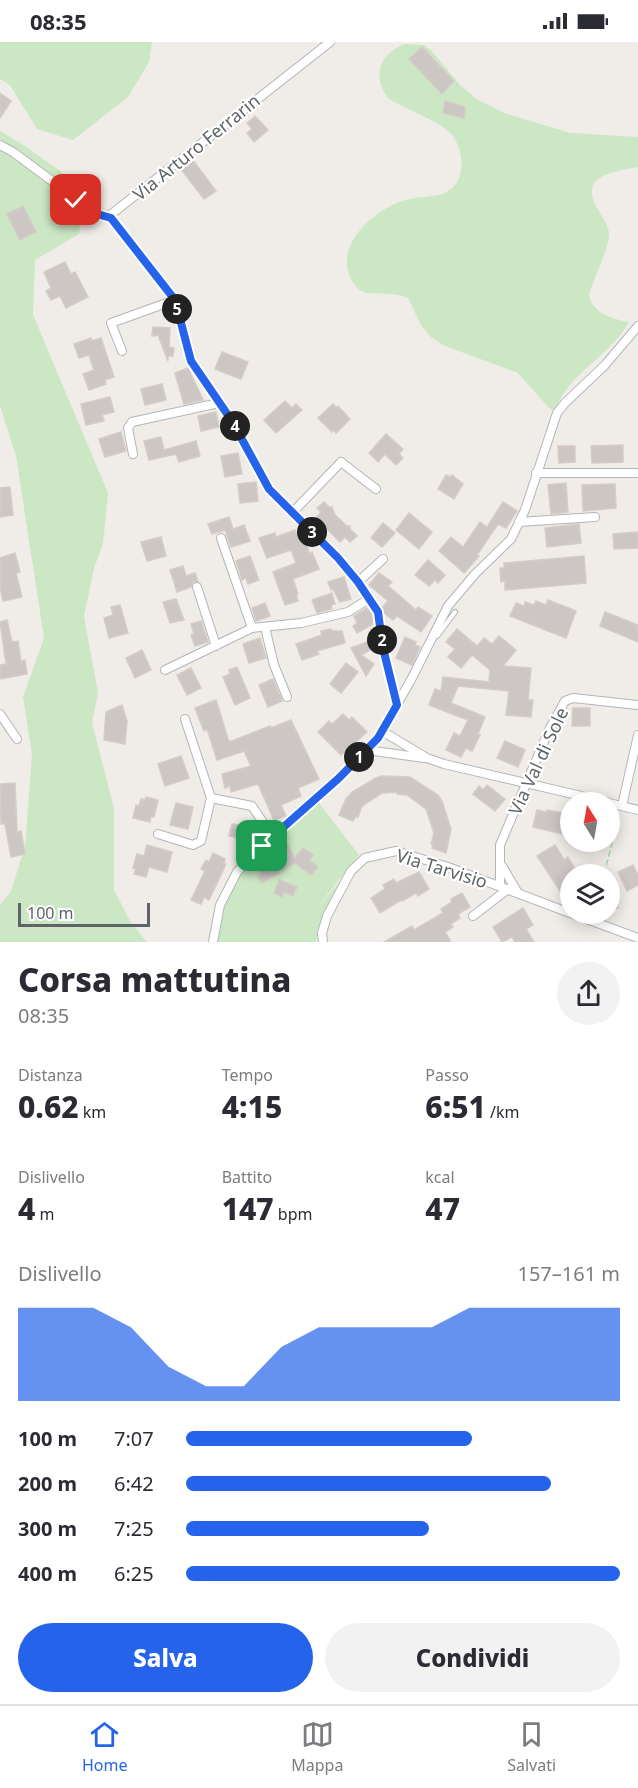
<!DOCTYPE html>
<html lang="it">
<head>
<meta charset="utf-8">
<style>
  :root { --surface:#fff; --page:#f2f2f3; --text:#2b2b33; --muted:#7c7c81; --line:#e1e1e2; --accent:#2563eb }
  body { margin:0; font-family:"Noto Sans",sans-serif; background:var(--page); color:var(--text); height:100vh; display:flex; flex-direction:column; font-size:22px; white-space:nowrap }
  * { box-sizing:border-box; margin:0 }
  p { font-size:20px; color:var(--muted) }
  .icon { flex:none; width:33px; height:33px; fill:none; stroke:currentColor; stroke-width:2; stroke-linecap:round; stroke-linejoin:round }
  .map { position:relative; height:900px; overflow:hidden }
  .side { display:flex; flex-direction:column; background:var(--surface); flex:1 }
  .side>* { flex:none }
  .needle { width:39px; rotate:349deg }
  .tools { position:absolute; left:560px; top:750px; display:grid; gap:12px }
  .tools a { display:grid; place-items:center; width:60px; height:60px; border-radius:50%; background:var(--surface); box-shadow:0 3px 15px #0003; font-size:30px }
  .scale { position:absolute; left:18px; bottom:15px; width:132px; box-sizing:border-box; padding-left:6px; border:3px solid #5e6467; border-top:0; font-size:16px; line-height:21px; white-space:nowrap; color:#5e6467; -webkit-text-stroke:4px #fff; paint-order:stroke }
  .pin { position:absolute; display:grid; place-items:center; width:51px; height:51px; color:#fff; margin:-26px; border-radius:12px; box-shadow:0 3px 9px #0006 }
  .km { position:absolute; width:30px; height:30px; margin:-15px; border-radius:50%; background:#222; color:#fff; font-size:16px; line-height:30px; text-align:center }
  .round { display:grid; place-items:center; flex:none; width:63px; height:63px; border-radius:32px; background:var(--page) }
  .head { display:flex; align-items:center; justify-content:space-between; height:102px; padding:0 18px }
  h1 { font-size:33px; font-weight:800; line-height:45px }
  .figures { display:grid; grid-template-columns:repeat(3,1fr); gap:9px; height:102px; padding:6px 18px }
  .figures div { display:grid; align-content:center }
  .figures b { font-size:30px; font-weight:800 }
  .figures small { font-size:16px; font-weight:400 }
  .figures p { font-size:16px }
  .chart { height:168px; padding:12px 18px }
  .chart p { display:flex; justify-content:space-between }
  .chart svg { width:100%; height:108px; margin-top:6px; fill:var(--accent); opacity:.7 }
  .cta { display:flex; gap:12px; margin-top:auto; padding:12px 18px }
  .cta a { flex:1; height:69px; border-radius:36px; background:var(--accent); color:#fff; font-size:24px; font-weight:800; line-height:69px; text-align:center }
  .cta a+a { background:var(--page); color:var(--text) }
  ul { padding:0 18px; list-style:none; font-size:20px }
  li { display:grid; grid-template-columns:96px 72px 1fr; align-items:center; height:45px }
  li i { height:15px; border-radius:8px; background:var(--accent) }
  .status { display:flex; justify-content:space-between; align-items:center; height:42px; padding:0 30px; background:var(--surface); direction:ltr }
  .status svg { height:16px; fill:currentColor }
  .dock { display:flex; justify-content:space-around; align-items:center; height:84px; border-top:2px solid var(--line); background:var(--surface); font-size:16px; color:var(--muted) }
  .dock a { display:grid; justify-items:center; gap:3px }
  .dock .current { color:var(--accent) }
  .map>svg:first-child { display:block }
  .green { fill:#cce7c4 }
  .building { fill:#ccc7c4; stroke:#d5ccc5; stroke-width:1.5 }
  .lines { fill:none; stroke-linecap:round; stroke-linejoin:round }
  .service-casing { stroke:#b2b6b9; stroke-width:6 }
  .minor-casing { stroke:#b2b6b9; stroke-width:10 }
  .path { stroke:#a7d8a9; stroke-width:1.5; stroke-dasharray:6 3; stroke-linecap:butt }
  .service { stroke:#fff; stroke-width:4 }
  .minor { stroke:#fff; stroke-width:8 }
  .route-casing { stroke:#fff; stroke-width:12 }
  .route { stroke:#2563eb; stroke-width:8 }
  .labels { text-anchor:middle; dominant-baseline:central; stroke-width:4.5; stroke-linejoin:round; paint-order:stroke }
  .street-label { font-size:18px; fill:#5e6467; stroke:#fff }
</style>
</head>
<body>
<div class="status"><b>08:35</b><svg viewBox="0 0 49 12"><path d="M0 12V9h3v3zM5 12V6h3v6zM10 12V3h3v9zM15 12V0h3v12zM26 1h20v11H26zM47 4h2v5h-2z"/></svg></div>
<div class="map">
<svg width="638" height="900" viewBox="0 0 638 900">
  <rect width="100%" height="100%" fill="#f0ece7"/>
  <g class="green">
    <polygon points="0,0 152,0 149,20 128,55 73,98 37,87 10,43 0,37"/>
    <path d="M406,2L424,3L431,8L460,43L478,58L504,71L570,91L638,95V125C611,130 577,134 599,169C603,177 610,185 609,195C607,210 594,236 589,252C591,271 612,277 629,280C610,315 568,330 555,369L549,366L518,331L445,304L431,295L421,283L408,256C392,248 371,255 360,248C350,241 346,227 347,216C350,189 382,164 406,158C418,154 431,156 442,152C468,143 466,106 449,90C432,75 408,69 389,57C371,36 380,9 406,2Z"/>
    <polygon points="0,89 25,104 60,129 83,157 79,192 35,218 33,273 108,451 103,502 94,526 84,574 98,651 92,681 114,766 114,848 130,879 147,900 0,900 0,863 11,849 25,805 32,713 23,655 44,596 16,414 0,364"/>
    <path d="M316,757L359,813L316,867L344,835L319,883L316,900H216C228,829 264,801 316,757Z"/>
  </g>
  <g class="building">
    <polygon points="422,5 454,39 442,52 409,17"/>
    <polygon points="0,51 11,59 0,76"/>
    <polygon points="445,59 465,65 464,76 443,71"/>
    <polygon points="255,74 268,88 254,100 247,91 252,87 247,81"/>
    <polygon points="192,117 216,149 204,157 180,126"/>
    <polygon points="23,164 36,190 20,198 7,172"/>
    <polygon points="65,220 71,232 75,230 88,255 66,266 60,254 51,258 46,249 51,246 44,230"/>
    <polygon points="153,285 170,286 169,305 174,306 173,314 168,314 168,319 158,293 152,294"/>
    <polygon points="91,296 92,299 101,296 114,335 105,338 106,342 89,348 83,332 94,328 89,313 79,316 74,302"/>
    <polygon points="222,310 248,320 241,337 215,327"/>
    <polygon points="188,326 203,358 184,362 175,331"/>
    <polygon points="162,342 166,358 145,363 141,347"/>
    <polygon points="110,355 114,370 102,373 104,379 86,383 81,362"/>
    <polygon points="285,359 292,366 296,362 302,368 276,391 264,378"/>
    <polygon points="333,362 336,366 338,364 350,377 336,391 334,388 332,390 318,376"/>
    <polygon points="216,370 219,385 201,389 198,374"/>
    <polygon points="121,390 126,409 105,415 99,397"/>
    <polygon points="386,392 403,407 399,412 403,416 396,423 385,412 378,420 369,411"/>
    <polygon points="161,395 164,408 196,399 200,414 179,420 176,412 149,418 144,399"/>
    <polygon points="623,403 623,420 592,421 591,404"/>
    <polygon points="558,404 575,404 575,420 559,421"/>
    <polygon points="238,411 242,432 225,435 221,414"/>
    <polygon points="446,433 450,435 452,433 463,442 454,457 438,447"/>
    <polygon points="256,440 258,459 240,461 238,442"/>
    <polygon points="566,441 568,470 551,472 548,443"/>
    <polygon points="615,442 616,466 583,469 582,443"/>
    <polygon points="10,445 13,473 0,475 0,446"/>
    <polygon points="324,460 329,465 332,465 335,473 347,484 350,484 350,487 357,494 350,500 345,495 340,500 316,476 321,470 317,466"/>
    <polygon points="503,460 517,469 506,486 498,482 477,513 479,514 464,531 439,509 451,495 463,505 480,480 487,485"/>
    <polygon points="409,471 432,490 419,507 396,488"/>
    <polygon points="229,475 233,487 244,483 250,499 231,505 225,488 212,492 208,482"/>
    <polygon points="383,481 395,491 382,505 371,496"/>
    <polygon points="579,482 581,501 547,505 545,486"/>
    <polygon points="295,488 299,497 303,495 310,512 312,510 319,527 293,537 298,552 296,553 298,559 285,563 273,530 296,521 291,508 267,516 259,496 275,491 276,495"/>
    <polygon points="638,490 638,506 614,507 613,492"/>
    <polygon points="161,495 166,514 147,519 141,500"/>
    <polygon points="15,511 20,530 16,531 22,555 3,559 0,545 0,516"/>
    <polygon points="250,514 259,538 248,542 246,536 242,538 236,519"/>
    <polygon points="584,514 586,541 505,548 505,539 501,540 500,526 504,526 504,521"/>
    <polygon points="428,518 445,533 438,541 435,538 429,544 415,533"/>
    <polygon points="183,524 186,534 195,531 198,539 193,540 191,545 177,550 170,528"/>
    <polygon points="379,531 392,540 388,544 416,568 418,565 432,574 421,590 397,574 393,578 384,571 382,566 388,559 369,543"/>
    <polygon points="344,535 351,557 340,560 333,547 331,548 328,540"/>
    <polygon points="332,551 335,562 331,563 332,567 317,571 312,558"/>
    <polygon points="176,557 184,578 170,581 163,560"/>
    <polygon points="548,558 576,569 566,596 510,574 516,561 524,564 525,560 534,563 536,559 546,563"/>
    <polygon points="265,561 270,574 256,579 252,566"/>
    <polygon points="120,563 128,591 109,596 104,576 113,573 111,565"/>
    <polygon points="367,566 372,573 373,582 357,591 353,584 357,581 354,574"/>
    <polygon points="605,570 638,583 638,600 600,584"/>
    <polygon points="7,578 12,600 18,599 21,619 25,618 27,632 0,637 0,623 6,622 0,580"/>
    <polygon points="201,579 208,600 195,604 191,593 194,592 191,582"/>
    <polygon points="331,587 332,589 342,589 345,601 317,609 319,612 302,618 296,602 322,593 321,589"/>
    <polygon points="457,587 477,604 484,596 492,602 499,594 516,608 503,624 531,626 528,658 533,658 531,675 506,673 509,649 458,644 451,661 485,675 478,692 480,693 472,709 466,706 461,715 446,708 454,691 460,694 468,678 429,663 435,647 441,649 443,635 489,640 490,628 472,613 461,626 448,615 455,607 446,600"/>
    <polygon points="405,595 416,600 415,603 420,605 412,623 396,616"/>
    <polygon points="260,596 266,616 249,621 243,602"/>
    <polygon points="373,598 376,605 361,613 374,622 366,634 351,606"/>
    <polygon points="142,608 151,628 135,636 126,616"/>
    <polygon points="346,621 358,630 341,651 330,642"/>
    <polygon points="237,625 250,656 235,663 223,635 230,632 229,628"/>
    <polygon points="191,626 201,646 187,653 177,633"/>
    <polygon points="273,637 282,659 268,665 259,643"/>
    <polygon points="216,658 229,700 270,684 271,686 291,678 319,737 298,746 301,754 281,763 286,774 274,778 258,742 231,750 230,744 225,746 222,732 251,724 244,709 217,718 207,687 204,689 195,666"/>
    <polygon points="122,663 127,679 125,702 104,698 106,670"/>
    <polygon points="573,666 590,666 590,684 572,684"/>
    <polygon points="343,672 349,678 352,675 367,690 341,713 318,690 329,679 332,682"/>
    <polygon points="505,699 525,708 518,725 497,716"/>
    <polygon points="181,714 189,736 165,744 158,722"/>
    <polygon points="382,734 410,735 438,753 442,759 451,787 446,811 432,806 433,803 431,802 434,791 426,767 407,753 397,752 397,750 382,751 362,764 358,775 355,775 353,779 339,773 346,757 352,750 376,736"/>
    <polygon points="15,741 17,790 21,789 25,812 11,815 5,782 1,782 0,742"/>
    <polygon points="487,743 505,757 495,769 473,752 479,744 483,748"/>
    <polygon points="146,755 158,758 154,775 151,774 150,780 133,776 136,763 139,764 141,757 145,758"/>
    <polygon points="176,761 193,765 188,787 170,783"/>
    <polygon points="537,768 547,770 547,768 568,772 563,792 533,785"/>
    <polygon points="232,782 246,784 244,797 229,794"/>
    <polygon points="285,799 295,816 303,806 313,813 309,818 318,825 311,833 295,821 262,841 258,835 261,832 257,825 263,820 260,815"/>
    <polygon points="147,803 172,810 167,830 149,825 146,835 134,832 136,827 133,826 137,812 144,814"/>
    <polygon points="555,803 564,818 568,815 578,832 570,832 570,864 537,814"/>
    <polygon points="213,811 225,817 224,821 226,822 209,858 204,855 201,862 191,858 205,829 201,827 206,818 209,820"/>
    <polygon points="633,823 638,833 638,843 627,849 618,830"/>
    <polygon points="419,830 429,847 418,854 416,851 402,859 401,858 380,871 371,856 385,847 383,843 394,837 396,841"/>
    <polygon points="609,835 613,835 618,866 609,867"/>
    <polygon points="279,838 297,845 293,854 284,850 282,855 274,851"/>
    <polygon points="462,851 470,865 458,872 460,876 451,882 453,885 445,890 451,900 384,900 412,884 414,888 443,871 441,867 452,860 451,857"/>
    <polygon points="523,866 533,883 526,887 534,900 515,900 512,895 502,900 493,885"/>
  </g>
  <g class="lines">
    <defs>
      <polyline id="service" points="437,594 455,570"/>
      <g id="minor">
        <polyline points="0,103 13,110 95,171 109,174 330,0"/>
        <polyline points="109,174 175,258 191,319 232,379 269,447 338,516 358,540 378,571 383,606 397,663"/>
        <polyline points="122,309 111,281 175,258"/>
        <polyline points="133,412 128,386 132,380 219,361"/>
        <polyline points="536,431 638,431"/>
        <polyline points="293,470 341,420 376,447"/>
        <polyline points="519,480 595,475"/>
        <polyline points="221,496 252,586"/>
        <polyline points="358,540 383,517"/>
        <polyline points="197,545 216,604"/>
        <polyline points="265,585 274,623 287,655"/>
        <polyline points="165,628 252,586 301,581 348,570 369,557"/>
        <polyline points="0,672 17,697"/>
        <polyline points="382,689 427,716 444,722 607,760"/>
        <polyline points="367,708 424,716"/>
        <polyline points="211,756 252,764 272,794"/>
        <polyline points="609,761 638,768"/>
        <polyline points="622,764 638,693"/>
        <polyline points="158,792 193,803 201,799 211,756 185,677"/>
        <polyline points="502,824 518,851"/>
        <polyline points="500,844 500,803 549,688 565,659 573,656 638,663"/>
        <polyline points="573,872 638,896"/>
        <polyline points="473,874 508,847"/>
        <polyline points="213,900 220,863 237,830 272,794 339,736 378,696 412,636 448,564 475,532 511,497 525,468 557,371 565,361 605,323 638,284"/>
        <polyline points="323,900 322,891 327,874 351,829 365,816 396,809 448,825 570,871"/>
      </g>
    </defs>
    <use href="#service" class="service-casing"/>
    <use href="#minor" class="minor-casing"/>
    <polyline class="path" points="604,832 619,775 614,772"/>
    <use href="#service" class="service"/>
    <use href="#minor" class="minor"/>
  </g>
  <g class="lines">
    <defs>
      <polyline id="route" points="76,158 94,171 111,176 175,258 191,319 232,379 269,447 338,516 358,540 378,570 383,606 397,663 378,696 339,736 262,804"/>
    </defs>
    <use href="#route" class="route-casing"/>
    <use href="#route" class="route"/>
  </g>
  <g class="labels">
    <g class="street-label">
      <text transform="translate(196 105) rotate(-39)">Via Arturo Ferrarin</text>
      <text transform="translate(538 719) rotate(-65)">Via Val di Sole</text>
      <text transform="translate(442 826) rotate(17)">Via Tarvisio</text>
    </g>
  </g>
</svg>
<div class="tools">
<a><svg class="needle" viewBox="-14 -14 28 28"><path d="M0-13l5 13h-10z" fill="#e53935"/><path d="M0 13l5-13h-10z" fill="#7c7c81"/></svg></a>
<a><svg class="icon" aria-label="layers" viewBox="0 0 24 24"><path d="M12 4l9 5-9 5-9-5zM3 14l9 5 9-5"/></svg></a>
</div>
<div class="scale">100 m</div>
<div class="pin" style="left:262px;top:804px;background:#1e9e55"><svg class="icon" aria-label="arrive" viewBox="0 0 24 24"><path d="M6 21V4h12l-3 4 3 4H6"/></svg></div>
<div class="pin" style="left:76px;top:158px;background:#d93025"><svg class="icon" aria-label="check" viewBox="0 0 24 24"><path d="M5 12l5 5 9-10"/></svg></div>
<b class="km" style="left:359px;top:715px">1</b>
<b class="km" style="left:382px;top:598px">2</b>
<b class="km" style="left:312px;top:490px">3</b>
<b class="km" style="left:235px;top:384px">4</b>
<b class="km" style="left:177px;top:267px">5</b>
</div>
<section class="side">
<div class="head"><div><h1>Corsa mattutina</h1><p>08:35</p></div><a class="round"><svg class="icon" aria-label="share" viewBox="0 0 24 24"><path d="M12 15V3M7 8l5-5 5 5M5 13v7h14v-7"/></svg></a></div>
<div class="figures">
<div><p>Distanza</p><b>0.62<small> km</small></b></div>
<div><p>Tempo</p><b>4:15</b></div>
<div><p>Passo</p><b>6:51<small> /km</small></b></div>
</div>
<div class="figures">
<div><p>Dislivello</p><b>4<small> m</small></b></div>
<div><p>Battito</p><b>147<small> bpm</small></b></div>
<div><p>kcal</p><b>47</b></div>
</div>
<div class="chart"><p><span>Dislivello</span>157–161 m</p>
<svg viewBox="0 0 160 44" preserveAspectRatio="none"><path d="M0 44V6L10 6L20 6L30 14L40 30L50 38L60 38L70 22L80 14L90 14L100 14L110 14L120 6L130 6L140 6L150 6L160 6V44z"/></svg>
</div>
<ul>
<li><b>100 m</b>7:07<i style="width:66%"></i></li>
<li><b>200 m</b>6:42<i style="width:84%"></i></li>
<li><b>300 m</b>7:25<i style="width:56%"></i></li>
<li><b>400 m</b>6:25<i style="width:100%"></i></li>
</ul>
<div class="cta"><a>Salva</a><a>Condividi</a></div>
</section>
<nav class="dock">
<a class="current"><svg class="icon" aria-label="home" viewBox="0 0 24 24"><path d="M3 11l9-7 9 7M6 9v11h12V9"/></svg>Home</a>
<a><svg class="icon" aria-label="map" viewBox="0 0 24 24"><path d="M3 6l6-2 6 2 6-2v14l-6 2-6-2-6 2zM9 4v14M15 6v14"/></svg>Mappa</a>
<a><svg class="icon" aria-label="saved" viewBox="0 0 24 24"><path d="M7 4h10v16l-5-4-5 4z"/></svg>Salvati</a>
</nav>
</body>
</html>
